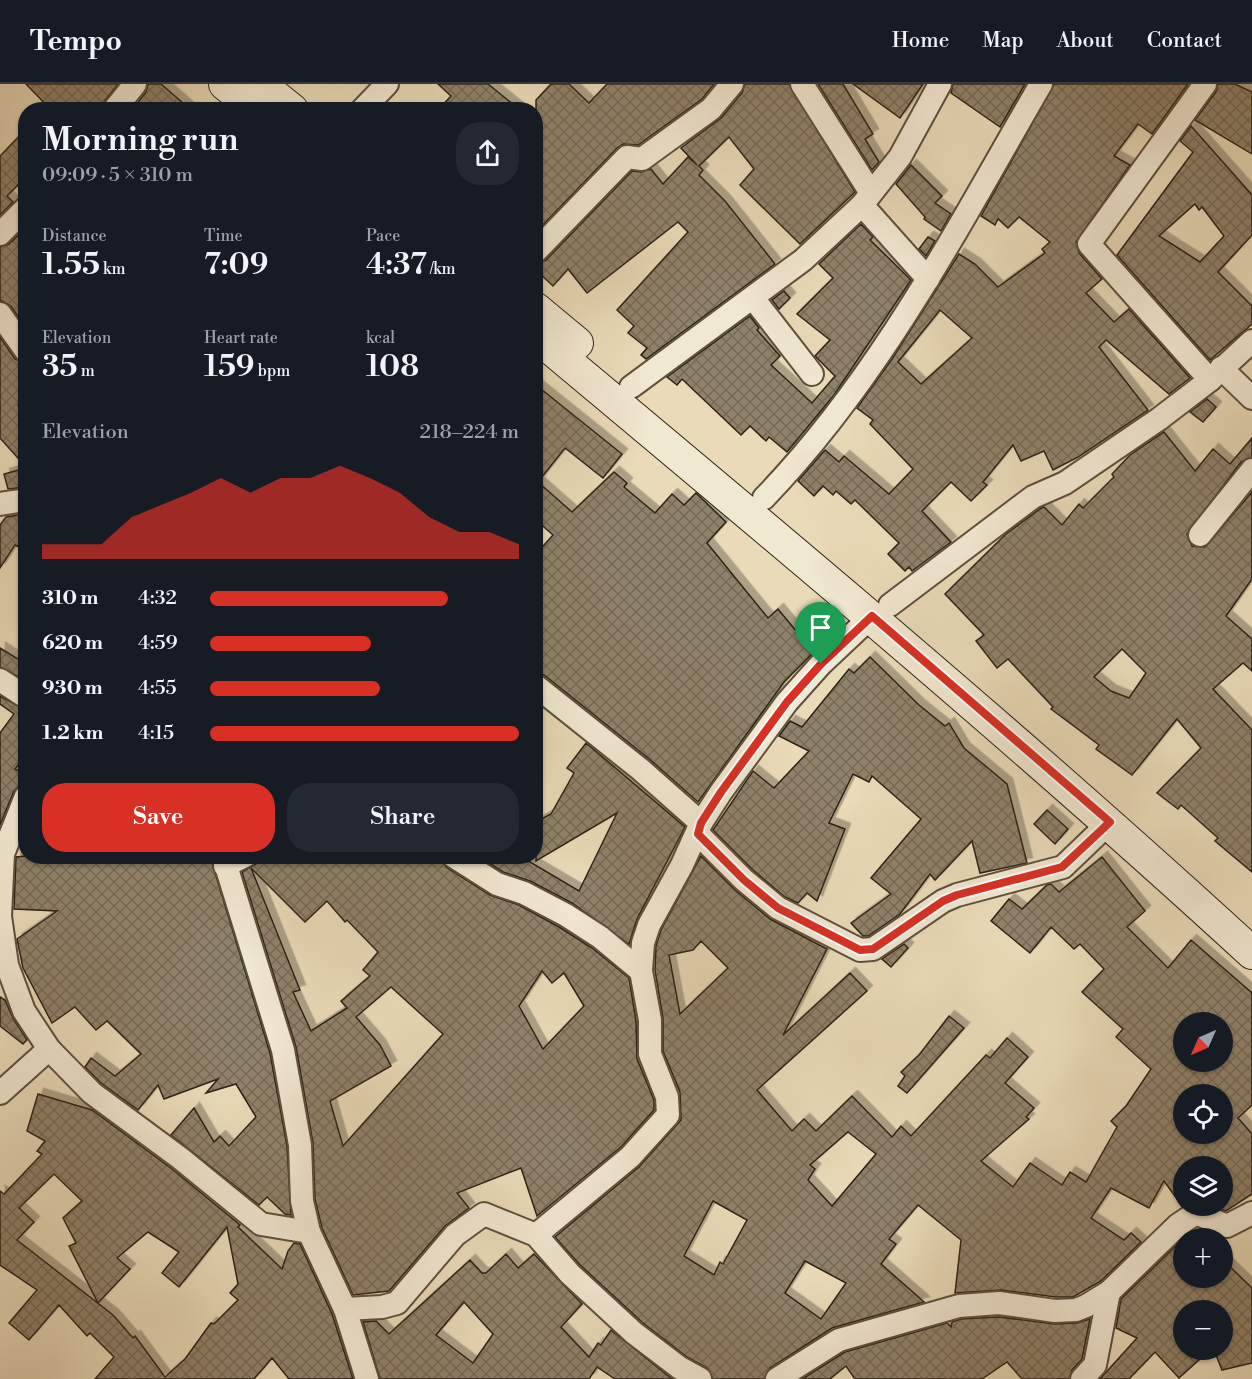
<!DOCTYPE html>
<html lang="en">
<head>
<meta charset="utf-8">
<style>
  :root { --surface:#171b24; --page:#242831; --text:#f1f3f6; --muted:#9ea1a6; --line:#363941; --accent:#d93025 }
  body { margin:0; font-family:"Libre Bodoni",serif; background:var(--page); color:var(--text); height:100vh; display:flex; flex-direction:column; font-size:22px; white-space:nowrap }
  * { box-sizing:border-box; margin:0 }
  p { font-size:20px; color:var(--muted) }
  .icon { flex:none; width:33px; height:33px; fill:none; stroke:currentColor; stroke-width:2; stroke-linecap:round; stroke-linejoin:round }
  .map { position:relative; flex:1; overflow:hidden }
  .details { position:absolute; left:18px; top:18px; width:525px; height:762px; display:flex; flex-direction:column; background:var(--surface); border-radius:24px; box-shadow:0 2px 4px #0004 }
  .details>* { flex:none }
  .needle { width:39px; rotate:225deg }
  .fabs { position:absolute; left:1173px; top:928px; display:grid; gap:12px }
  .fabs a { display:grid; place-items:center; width:60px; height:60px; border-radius:50%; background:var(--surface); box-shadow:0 2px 4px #0004; font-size:30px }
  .pin { position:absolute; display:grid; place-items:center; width:51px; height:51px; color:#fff; margin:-62px -26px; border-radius:50% 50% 50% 0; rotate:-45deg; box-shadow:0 0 6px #0007 }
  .pin .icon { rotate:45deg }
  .round { display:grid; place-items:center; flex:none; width:63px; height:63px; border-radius:24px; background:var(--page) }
  .summary { display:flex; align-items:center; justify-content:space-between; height:102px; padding:0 24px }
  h1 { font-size:33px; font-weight:600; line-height:45px }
  .stats { display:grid; grid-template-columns:repeat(3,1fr); gap:9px; height:102px; padding:6px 24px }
  .stats div { display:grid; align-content:center }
  .stats b { font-size:30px; font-weight:600 }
  .stats small { font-size:16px; font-weight:400 }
  .stats p { font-size:16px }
  .chart { height:168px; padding:12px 24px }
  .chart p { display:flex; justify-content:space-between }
  .chart svg { width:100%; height:108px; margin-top:6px; fill:var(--accent); opacity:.7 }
  .cta { display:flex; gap:12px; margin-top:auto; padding:12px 24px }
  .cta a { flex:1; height:69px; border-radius:24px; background:var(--accent); color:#fff; font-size:24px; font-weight:600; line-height:69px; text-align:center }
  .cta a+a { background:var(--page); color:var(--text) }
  ul { padding:0 24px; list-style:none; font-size:20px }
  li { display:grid; grid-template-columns:96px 72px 1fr; align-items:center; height:45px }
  li i { height:15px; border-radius:8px; background:var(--accent) }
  header { display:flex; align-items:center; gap:36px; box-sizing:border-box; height:84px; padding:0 30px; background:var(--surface); border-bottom:2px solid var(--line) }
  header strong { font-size:28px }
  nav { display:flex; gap:33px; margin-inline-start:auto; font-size:21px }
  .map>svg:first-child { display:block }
  .building { fill:url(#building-cross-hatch); stroke:#2d2116; stroke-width:1.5; fill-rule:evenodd; filter:url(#shadow) }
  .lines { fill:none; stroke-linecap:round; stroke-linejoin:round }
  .street-casing { stroke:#5c503e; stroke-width:26 }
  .secondary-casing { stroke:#2d2116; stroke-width:34 }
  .street { stroke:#f1e8d1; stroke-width:22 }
  .secondary { stroke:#f1e8d1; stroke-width:32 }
  .route-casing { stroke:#fff; stroke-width:12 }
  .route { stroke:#d93025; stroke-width:8 }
</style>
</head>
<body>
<header>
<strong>Tempo</strong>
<nav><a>Home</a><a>Map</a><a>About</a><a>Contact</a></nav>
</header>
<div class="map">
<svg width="1252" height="1295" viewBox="0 0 1252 1295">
  <defs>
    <pattern id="building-cross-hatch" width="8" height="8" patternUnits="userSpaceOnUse" patternTransform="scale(1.5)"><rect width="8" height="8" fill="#8f826a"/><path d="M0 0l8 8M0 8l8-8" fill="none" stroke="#756a56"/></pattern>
    <filter id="shadow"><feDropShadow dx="5.5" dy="-5.5" stdDeviation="0" flood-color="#0004"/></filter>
  </defs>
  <rect width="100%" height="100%" fill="#e9dbb8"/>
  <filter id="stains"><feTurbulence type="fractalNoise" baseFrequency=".00333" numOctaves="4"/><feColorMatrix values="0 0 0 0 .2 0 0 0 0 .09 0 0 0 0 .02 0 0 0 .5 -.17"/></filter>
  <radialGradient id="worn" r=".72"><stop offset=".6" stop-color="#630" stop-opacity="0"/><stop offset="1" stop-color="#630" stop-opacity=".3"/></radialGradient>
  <g class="building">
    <polygon points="26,0 118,0 104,18 101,26 51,26"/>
    <polygon points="148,0 161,0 191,26 132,26 146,8"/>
    <polygon points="438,0 488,0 520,26 438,26 451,12"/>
    <polygon points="551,0 569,0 589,19 607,0 714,0 702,15 638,61 623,60 617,64 536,148 536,16"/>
    <polygon points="745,0 789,0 855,108 800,160 740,101 754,85 729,53 699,82 703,86 699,91 725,117 775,180 646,275 641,271 647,264 628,249 634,242 617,226 688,148 678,138 587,209 568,185 553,202 536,186 536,180 546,176 632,87 641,88 651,85 663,100 688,73 697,81 681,64 721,34 742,9"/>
    <polygon points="818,0 843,0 873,50 865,55 879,78 872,86"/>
    <polygon points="853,0 923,0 900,34"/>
    <polygon points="953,0 1025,0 1000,43 951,9"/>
    <path d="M1054,0H1188L1152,50L1138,40L1114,72L1130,81L1076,158L1079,169L1102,195L1086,209L1114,238L1129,225L1190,294L1169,310L1106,256L1099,263L1148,326L1078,373L1053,386L1044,367L1021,377L1013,361L983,398L987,401L971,417L951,398L922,427L951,458L912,487L909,483L905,487L888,470L899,459L855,416L851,420L836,407L833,411L823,402L814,412L798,397L825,366L839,378L844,372L889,410L913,385L870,340L873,336L857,324L892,275L959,170L975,180L998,203L1045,169L1042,165L1050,158L1019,133L1008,144L998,135L995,141L981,132ZM940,226L972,254L921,300L898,278Z"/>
    <polygon points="1218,0 1235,0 1252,8 1252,70 1195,36 1216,8"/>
    <path d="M1191,42L1252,111V151L1218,188L1252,222V240L1210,276L1117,171L1193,68L1180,57ZM1195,120L1199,126L1202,123L1224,152L1200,178L1159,152Z"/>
    <polygon points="26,45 26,93 7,112 13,118 0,131 0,72"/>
    <polygon points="911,81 942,112 935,119 951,130 941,147 924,135 925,133 896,100"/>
    <polygon points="861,140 873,153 870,156 911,196 834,311 787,368 769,353 766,357 750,342 741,351 682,295 677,301 667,293 750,232 759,244 757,246 780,272 771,281 812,319 835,292 815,272 830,256 797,230 833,194 819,180"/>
    <polygon points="26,144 26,208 25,243 11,222 0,216 0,163 9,160"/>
    <polygon points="928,153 935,157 926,172 919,165"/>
    <polygon points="784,207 790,214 779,225 772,216"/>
    <polygon points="0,253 15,275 26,280 26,317 18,321 26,335 26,383 0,354"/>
    <polygon points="536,301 622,370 603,394 565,364 538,398 572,428 614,388 627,399 624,403 655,429 672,410 684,421 696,409 726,438 707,459 768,534 778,525 802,554 804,553 816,566 784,598 698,718 648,674 544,591 536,589 536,470 553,451 536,436"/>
    <polygon points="1207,315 1216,323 1203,338 1190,328"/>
    <path d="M1164,348L1195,387L1213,365L1230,380L1252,354V373L1241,378L1187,450L1192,462L1205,463L1252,408V495L1226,532L1252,555V587L1243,579L1213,605L1252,646V788L1215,757L1218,754L1181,721L1178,725L1157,709L1201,664L1177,635L1132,691L1096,665L1099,661L1051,625L1053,623L1008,575L997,584L976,557L984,551L945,510L1006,450L1040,425L1044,423L1062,441L1079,420L1083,424L1114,393L1112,390L1130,371ZM1122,565L1146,589L1129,614L1111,607L1094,593Z"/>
    <polygon points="26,384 26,403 8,405 4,390"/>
    <polygon points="26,430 26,467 15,461 0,484 0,441 6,433"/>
    <polygon points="0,564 21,577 26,571 26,597 0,583"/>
    <polygon points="870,573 919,621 945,642 949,639 964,664 1007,700 1027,779 980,789 972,757 935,796 930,790 900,830 868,852 863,852 851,839 891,810 871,794 921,735 872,692 869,698 853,690 829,739 845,745 817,817 807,809 798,819 785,813 753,786 713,746 753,687 774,704 809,667 779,652 790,637 802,643 849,585 854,589"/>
    <polygon points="0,612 26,626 26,671 15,685 26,691 26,698 14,707 0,741 0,649 14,630 0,620"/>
    <polygon points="586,659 685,743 637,835 629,860 572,819 530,797 503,788 484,776 487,772 520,772 579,807 617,729 536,777 536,738 551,730 574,689 567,684"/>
    <polygon points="1047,726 1068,745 1055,760 1034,740"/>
    <polygon points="26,772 210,772 270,969 287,1062 291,1131 285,1130 267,1113 259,1121 171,1051 194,1024 214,1058 220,1052 229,1062 256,1033 236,1000 206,1009 218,995 164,1015 158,1001 138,1026 101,999 85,983 91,974 115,992 141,970 107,937 96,946 75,923 52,939 23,884 17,855 57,827 14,825 16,773"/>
    <path d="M258,772H440L446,783L490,811L519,821L559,843L592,864L629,894L636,937L637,975L654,1016V1026L621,1063L537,1132L521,1084L457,1109L469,1124L445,1142L389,1207L353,1211L322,1144L315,1115L313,1059L296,963L242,788L256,780ZM251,784L305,838L327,817L345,838L347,836L378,868L363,886L370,892L341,917L347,924L311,947L293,908L300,906ZM542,887L552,899L564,889L584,922L543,965L519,922ZM391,903L443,950L343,1062L330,1017L391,982L380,961L356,933Z"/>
    <path d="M701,772L735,806L770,835L827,865L783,951L850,889L867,907L757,1006L792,1047L804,1035L816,1047L852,1012L892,1053L901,1042L911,1052L986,971L990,974L1007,954L1028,973L1005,999L1034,1024L1026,1033L1029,1035L981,1077L1013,1103L1030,1079L1062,1101L1070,1088L1086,1098L1117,1043L1111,1037L1126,1022L1151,985L1116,953L1123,945L1082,908L1104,885L1080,860L1074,865L1051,843L1030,869L991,837L1009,815L1022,825L1047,801L1051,800L1059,808L1102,773L1145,827L1127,843L1168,884L1191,856L1252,909V1021L1238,1034L1252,1050V1110L1226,1127L1214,1122H1222V1083H1184L1182,1122L1164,1097L1149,1124L1111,1104L1091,1134L1124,1156L1131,1149L1141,1158L1101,1197L1073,1213H1056L1001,1206L955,1209L961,1156L918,1121L889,1155L896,1160L881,1180L924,1218L832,1244L770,1284L764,1295H713L707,1284L687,1273L643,1239L580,1181L555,1153L639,1083L681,1036L680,1008L663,967V934L655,886L656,862L661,846ZM701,857L728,884L680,930L669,871L693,866ZM1184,939H1222V978H1184ZM1184,1011H1222V1050H1184ZM848,1048L876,1070L832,1122L808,1096L815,1085L810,1081ZM713,1117L747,1136L723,1180L720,1178L714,1191L684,1172ZM805,1177L846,1199L821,1235L785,1209Z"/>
    <polygon points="904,860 908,864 891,883 882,875"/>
    <polygon points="0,913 5,916 13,934 27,956 23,960 0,942"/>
    <polygon points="949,932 964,944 907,1009 898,1002 905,992 901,988 919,971"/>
    <path d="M38,1010L92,1026L172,1085L240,1141L238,1143L282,1185L288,1167L294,1159L300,1160L332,1230L353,1295H289L272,1274L254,1295H95L114,1273L90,1249L87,1252L59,1221L29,1256L9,1239L37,1206L0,1181V1107L4,1110L42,1070L37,1067L45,1057L27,1047ZM54,1090L82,1117L63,1134L76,1159L69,1162L98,1219L130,1185L117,1174L148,1148L179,1168L162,1189L179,1203L227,1143L238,1200L230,1209L238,1216L214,1240L211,1239L185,1275L165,1293L135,1252L133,1254L113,1231L17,1156L34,1138L19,1124Z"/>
    <polygon points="1184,1154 1184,1194 1222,1194 1222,1175 1252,1204 1252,1279 1222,1286 1214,1266 1222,1266 1222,1227 1184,1227 1184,1266 1210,1266 1179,1294 1155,1268 1129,1295 1100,1295 1137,1254 1116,1244 1121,1215"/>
    <path d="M506,1170L518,1184L534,1170L582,1220L561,1243L589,1273L598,1259L601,1261L611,1246L672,1295H615L597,1283L589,1295H380L363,1238L376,1237L389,1250L470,1176L482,1189H486ZM464,1218L493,1250L473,1279L436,1251Z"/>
    <polygon points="999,1233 1055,1240 1077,1239 1090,1235 1082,1275 1072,1286 1069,1295 1022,1295 1007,1278 982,1295 855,1295 846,1282 830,1295 802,1295 845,1268 947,1239 951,1243 952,1238 961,1235"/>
  </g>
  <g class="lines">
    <defs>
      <g id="street">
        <polyline points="802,0 871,109"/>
        <polyline points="1205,0 1089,160 1210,296"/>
        <polyline points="114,26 135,0"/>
        <polyline points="362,26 387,0"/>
        <polyline points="0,150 26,124"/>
        <polyline points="536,167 627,73 642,75 711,25 732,0"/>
        <polyline points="928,195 862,121 900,73 940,0"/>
        <polyline points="753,214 812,290"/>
        <polyline points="0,230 26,267"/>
        <polyline points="1221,284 1252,314"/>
        <polyline points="631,303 803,176 862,121"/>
        <path d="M764,414C880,294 958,143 1041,0"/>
        <polyline points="0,420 26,416"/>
        <polyline points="1200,451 1252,386"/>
        <polyline points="890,521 1033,413 1065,399 1159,335 1210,296 1252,257"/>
        <polyline points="0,596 26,613"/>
        <polyline points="536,602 640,685 701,739"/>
        <polyline points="26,712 3,770 0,832 7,881 24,927 49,965 92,1009 180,1074 261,1140 309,1148"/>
        <polyline points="698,750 744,796 778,824 860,866 873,865 943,817 957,811 1063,783 1110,738"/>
        <polyline points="223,772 283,966 300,1061 302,1117 309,1148 345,1225 367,1295"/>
        <polyline points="453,772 497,800 524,809 566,831 600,853 641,887"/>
        <polyline points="225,782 245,772"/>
        <polyline points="0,1009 49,965"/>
        <polyline points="536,1151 630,1073 668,1031 667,1013 650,970 650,936 641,887 643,859 649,841 682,781 701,739 721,708 787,618 821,580 872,532"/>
        <polyline points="345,1225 382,1223 397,1219 455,1151 484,1130 536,1151 570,1190 634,1249 680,1284 700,1295"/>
        <polyline points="777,1295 839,1256 959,1222 999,1219 1055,1227 1076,1226 1086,1222 1109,1208 1178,1141 1196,1129 1227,1142 1252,1129"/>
        <polyline points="1082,1295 1095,1281 1109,1208"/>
      </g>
      <g id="secondary">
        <polyline points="225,0 257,26"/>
        <polyline points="260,0 292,26"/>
        <polyline points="536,225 577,259"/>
        <path d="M536,252C778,454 1020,656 1252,869"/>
      </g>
    </defs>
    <use href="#street" class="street-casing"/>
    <use href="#secondary" class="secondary-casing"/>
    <use href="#street" class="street"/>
    <use href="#secondary" class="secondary"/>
  </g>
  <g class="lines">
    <defs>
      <polygon id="route" points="872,532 1110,738 1062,783 957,811 943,817 873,865 860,866 778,824 744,796 698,750 701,739 721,708 787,618 821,580"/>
    </defs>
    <use href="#route" class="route-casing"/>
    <use href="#route" class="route"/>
  </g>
  <rect width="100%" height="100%" filter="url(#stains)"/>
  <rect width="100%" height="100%" fill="url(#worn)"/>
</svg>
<div class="fabs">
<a><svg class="needle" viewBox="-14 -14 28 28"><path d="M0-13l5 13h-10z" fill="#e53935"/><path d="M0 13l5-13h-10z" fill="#9ea1a6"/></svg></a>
<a><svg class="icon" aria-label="locate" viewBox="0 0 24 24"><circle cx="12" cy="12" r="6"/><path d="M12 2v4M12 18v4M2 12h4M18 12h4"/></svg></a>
<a><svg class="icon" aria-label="layers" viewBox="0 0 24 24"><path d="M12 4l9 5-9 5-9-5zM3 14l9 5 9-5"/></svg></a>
<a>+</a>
<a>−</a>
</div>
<div class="pin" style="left:821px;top:580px;background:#1e9e55"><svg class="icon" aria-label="arrive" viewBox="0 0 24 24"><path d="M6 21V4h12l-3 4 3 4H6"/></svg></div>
<section class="details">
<div class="summary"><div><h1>Morning run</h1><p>09:09 · 5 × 310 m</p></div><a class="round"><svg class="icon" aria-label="share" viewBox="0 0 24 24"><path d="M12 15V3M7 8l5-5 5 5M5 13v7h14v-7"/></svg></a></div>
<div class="stats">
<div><p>Distance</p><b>1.55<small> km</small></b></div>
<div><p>Time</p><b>7:09</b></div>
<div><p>Pace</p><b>4:37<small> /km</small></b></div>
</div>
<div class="stats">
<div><p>Elevation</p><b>35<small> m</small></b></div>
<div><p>Heart rate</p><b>159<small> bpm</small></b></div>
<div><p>kcal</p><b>108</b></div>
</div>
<div class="chart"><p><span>Elevation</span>218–224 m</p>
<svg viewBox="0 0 160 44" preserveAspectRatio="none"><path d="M0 44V38L10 38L20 38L30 27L40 22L50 17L60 11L70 17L80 11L90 11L100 6L110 11L120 17L130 27L140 33L150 33L160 38V44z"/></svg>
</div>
<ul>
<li><b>310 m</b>4:32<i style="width:77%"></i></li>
<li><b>620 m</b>4:59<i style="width:52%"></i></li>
<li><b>930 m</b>4:55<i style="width:55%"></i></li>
<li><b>1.2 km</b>4:15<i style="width:100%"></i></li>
</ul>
<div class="cta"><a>Save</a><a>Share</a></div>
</section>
</div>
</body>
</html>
